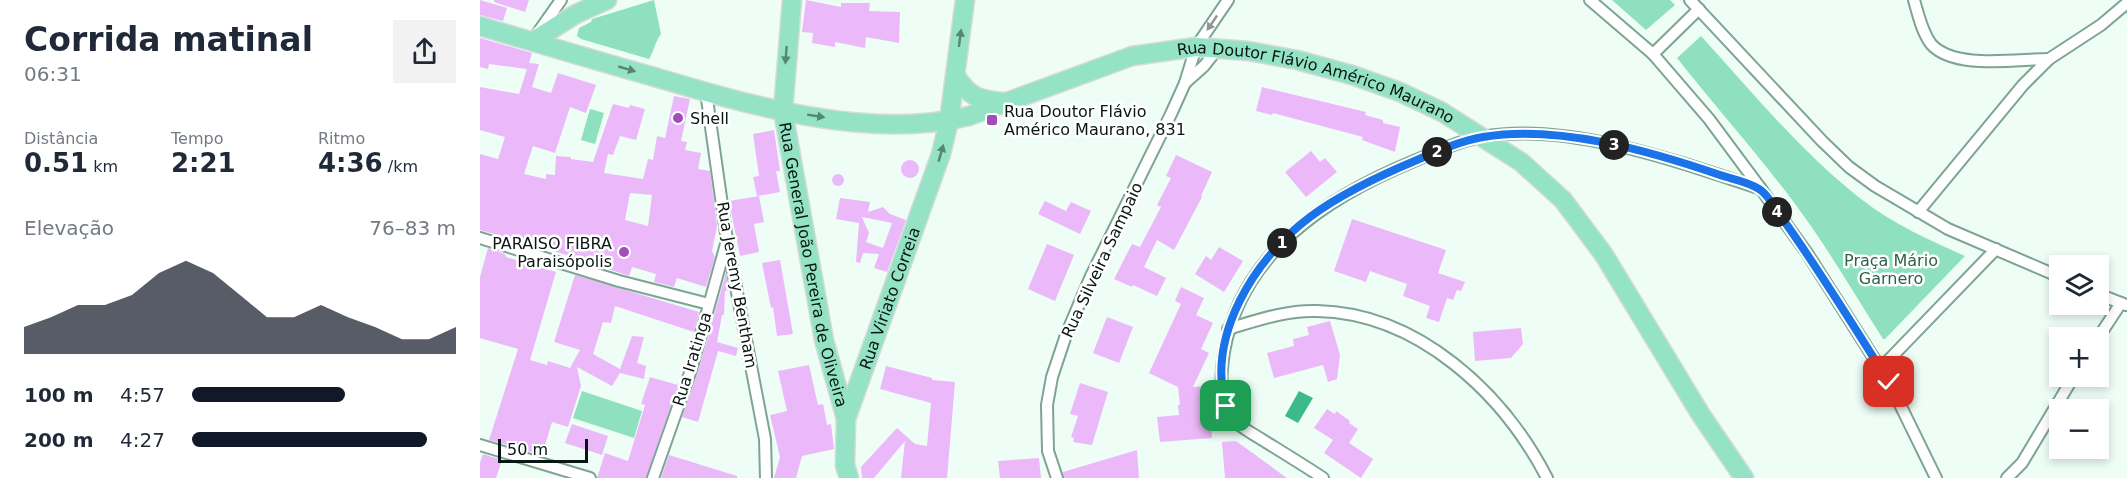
<!DOCTYPE html>
<html lang="pt">
<head>
<meta charset="utf-8">
<style>
  :root { --surface:#fff; --page:#f2f2f3; --text:#1f2937; --muted:#747a83; --accent:#111827 }
  body { margin:0; font-family:"DejaVu Sans",sans-serif; background:var(--page); color:var(--text); height:100vh; display:flex; flex-direction:column; font-size:22px; white-space:nowrap }
  * { box-sizing:border-box; margin:0 }
  p { font-size:20px; color:var(--muted) }
  .icon { flex:none; width:33px; height:33px; fill:none; stroke:currentColor; stroke-width:2; stroke-linecap:round; stroke-linejoin:round }
  .map { position:relative; flex:1; overflow:hidden }
  .details { display:flex; flex-direction:column; background:var(--surface); width:480px }
  .details>* { flex:none }
  .controls { position:absolute; left:1569px; top:255px; display:grid; gap:12px }
  .controls a { display:grid; place-items:center; width:60px; height:60px; border-radius:0px; background:var(--surface); box-shadow:0 3px 9px #0003; font-size:30px }
  .scale { position:absolute; left:18px; bottom:15px; width:90px; box-sizing:border-box; padding-left:6px; border:3px solid #081711; border-top:0; font-size:16px; line-height:21px; white-space:nowrap; color:#081711; -webkit-text-stroke:4px #fff; paint-order:stroke }
  .pin { position:absolute; display:grid; place-items:center; width:51px; height:51px; color:#fff; margin:-26px; border-radius:12px; box-shadow:0 3px 9px #0006 }
  .km { position:absolute; width:30px; height:30px; margin:-15px; border-radius:50%; background:#222; color:#fff; font-size:16px; line-height:30px; text-align:center }
  .round { display:grid; place-items:center; flex:none; width:63px; height:63px; border-radius:0px; background:var(--page) }
  .head { display:flex; align-items:center; justify-content:space-between; height:102px; padding:0 24px }
  h1 { font-size:33px; font-weight:700; line-height:45px }
  .stats { display:grid; grid-template-columns:repeat(3,1fr); gap:9px; height:102px; padding:6px 24px }
  .stats div { display:grid; align-content:center }
  .stats b { font-size:26px; font-weight:700 }
  .stats small { font-size:16px; font-weight:400 }
  .stats p { font-size:16px }
  .chart { height:168px; padding:12px 24px }
  .chart p { display:flex; justify-content:space-between }
  .chart svg { width:100%; height:108px; margin-top:6px; fill:var(--accent); opacity:.7 }
  ul { padding:0 24px; list-style:none; font-size:20px }
  li { display:grid; grid-template-columns:96px 72px 1fr; align-items:center; height:45px }
  li i { height:15px; border-radius:8px; background:var(--accent) }
  main { display:flex; flex:1; min-height:0 }
  .map>svg:first-child { display:block }
  .green { fill:#8ee0be }
  .water { fill:#3cba8e }
  .building { fill:#ebb9f9; fill-rule:evenodd }
  .lines { fill:none; stroke-linecap:round; stroke-linejoin:round }
  .street-casing { stroke:#7ea493; stroke-width:14 }
  .primary-casing { stroke:#d7dad9; stroke-width:21 }
  .street { stroke:#fff; stroke-width:10 }
  .primary { stroke:#95e3c7; stroke-width:18 }
  .oneway { fill:#909794 }
  .oneway2 { fill:#568775 }
  .route-casing { stroke:#fff; stroke-width:12 }
  .route { stroke:#1a73e8; stroke-width:8 }
  .poi-dot { fill:#a34dba; stroke:#fff; stroke-width:2 }
  .labels { text-anchor:middle; dominant-baseline:central; stroke-width:5; stroke-linejoin:round; paint-order:stroke }
  .street-label { font-size:16px; fill:#081711; stroke:#fff }
  .poi-label { font-size:16px; fill:#081711; stroke:#fff; text-anchor:start }
  .park-label { font-size:16px; fill:#2f604d; stroke:#fff }
</style>
</head>
<body>
<main>
<section class="details">
<div class="head"><div><h1>Corrida matinal</h1><p>06:31</p></div><a class="round"><svg class="icon" aria-label="share" viewBox="0 0 24 24"><path d="M12 15V3M7 8l5-5 5 5M5 13v7h14v-7"/></svg></a></div>
<div class="stats">
<div><p>Distância</p><b>0.51<small> km</small></b></div>
<div><p>Tempo</p><b>2:21</b></div>
<div><p>Ritmo</p><b>4:36<small> /km</small></b></div>
</div>
<div class="chart"><p><span>Elevação</span>76–83 m</p>
<svg viewBox="0 0 160 44" preserveAspectRatio="none"><path d="M0 44V33L10 29L20 24L30 24L40 20L50 11L60 6L70 11L80 20L90 29L100 29L110 24L120 29L130 33L140 38L150 38L160 33V44z"/></svg>
</div>
<ul>
<li><b>100 m</b>4:57<i style="width:58%"></i></li>
<li><b>200 m</b>4:27<i style="width:89%"></i></li>
</ul>
</section>
<div class="map">
<svg width="1647" height="478" viewBox="0 0 1647 478">
  <rect width="100%" height="100%" fill="#eefef6"/>
  <g class="green">
    <path d="M174,0L181,34C175,42 174,51 169,59L101,39L97,36L99,28L111,22L112,19Z"/>
    <polygon points="1132,0 1190,0 1195,5 1166,30"/>
    <path d="M1221,36C1272,92 1321,152 1381,199C1413,224 1449,240 1485,256L1405,339H1403C1375,295 1349,250 1318,208C1280,156 1237,109 1197,58Z"/>
    <polygon points="110,109 124,113 115,144 101,140"/>
    <polygon points="102,391 162,411 154,438 93,418"/>
  </g>
  <polygon class="water" points="819,391 833,398 818,423 805,416"/>
  <g class="building">
    <polygon points="0,0 27,8 23,21 0,15"/>
    <polygon points="14,0 49,0 45,12 14,2"/>
    <polygon points="326,0 361,7 361,3 390,3 389,11 420,12 419,43 386,37 385,48 355,42 355,47 332,43 333,33 322,32"/>
    <path d="M0,38L52,53L49,63L59,64L52,87L71,93L78,73L116,85L106,113L90,107L75,153L53,146L44,174L66,179V174L75,175L76,156L91,157V159L113,162L133,104L149,108L150,105L165,109L156,140L140,136L133,155L128,154L124,173L163,179L168,159L173,160L177,136L185,138L194,96L210,99L201,141L207,142L205,150L221,153L218,169L230,171L237,226L232,251L235,257L226,287L197,278L194,287L174,282L176,274L152,267L149,276L77,252L0,230V154L18,159L25,137L0,130V87L39,94L47,69L9,64L8,69L0,67ZM150,193L172,195L168,226L145,220Z"/>
    <polygon points="782,87 886,112 885,115 903,120 903,123 920,127 915,152 882,140 883,137 793,113 792,115 776,111"/>
    <polygon points="294,130 300,171 296,171 300,192 277,196 273,177 279,176 273,134"/>
    <polygon points="831,151 840,162 845,158 857,172 826,197 805,172"/>
    <polygon points="696,155 732,172 721,196 722,197 694,250 677,240 664,267 686,278 677,296 653,285 652,287 634,279 652,244 660,247 681,207 677,205 691,178 686,176"/>
    <circle cx="430" cy="169" r="9"/>
    <circle cx="358" cy="180" r="6"/>
    <polygon points="279,196 284,222 274,224 279,252 260,256 249,201"/>
    <path d="M360,198L390,202L388,212L403,207L410,214L426,220L407,272L394,268L399,254L383,253L380,263L376,262L379,223L356,219ZM382,217L412,223L403,248L386,242L389,233Z"/>
    <polygon points="565,201 586,211 591,202 611,211 600,234 558,214"/>
    <polygon points="872,219 966,250 958,273 985,282 981,291 977,290 973,300 967,298 959,322 946,318 950,306 923,296 927,284 890,271 886,282 854,271"/>
    <polygon points="567,244 594,255 575,301 548,289"/>
    <polygon points="739,247 763,261 744,292 715,274 726,256 731,260"/>
    <polygon points="8,248 25,254 26,257 76,272 50,360 67,365 68,361 90,368 100,350 74,342 95,275 219,312 214,332 135,306 131,323 123,322 113,354 140,369 152,336 164,337 157,363 166,366 164,379 140,373 132,386 97,367 101,386 88,427 72,422 62,455 9,440 38,349 0,338 0,277"/>
    <polygon points="300,260 313,334 297,336 293,307 291,308 282,263"/>
    <polygon points="246,273 249,290 245,291 244,315 242,315 237,342 258,348 256,356 238,351 218,422 202,417 218,372"/>
    <polygon points="701,287 724,298 716,315 733,323 721,349 729,353 713,387 728,386 732,438 680,442 677,417 699,415 698,405 700,405 698,387 669,373 701,304 695,301"/>
    <polygon points="627,317 653,327 639,363 613,353"/>
    <polygon points="850,321 860,355 857,379 848,382 843,365 794,378 787,353 814,346 813,339 829,335 827,327"/>
    <polygon points="1041,328 1043,344 1031,358 995,361 993,332"/>
    <polygon points="329,365 338,405 343,404 347,425 351,424 354,449 322,456 316,478 294,478 300,457 290,415 307,411 298,371"/>
    <polygon points="406,366 452,378 452,380 475,382 467,478 421,478 425,441 394,478 382,478 381,467 417,428 435,444 447,446 451,403 400,389"/>
    <polygon points="170,377 198,385 166,478 117,478 125,453 148,461 165,405 161,404"/>
    <polygon points="600,383 628,392 612,445 593,442 594,438 591,437 598,416 590,414"/>
    <polygon points="847,409 855,414 856,411 870,421 869,423 878,429 869,443 893,459 881,478 844,453 853,440 834,428"/>
    <polygon points="92,424 128,436 122,455 85,443"/>
    <polygon points="756,441 807,478 745,478 742,442"/>
    <polygon points="657,450 659,478 584,478 583,472"/>
    <polygon points="3,454 22,460 16,478 0,478 0,463"/>
    <polygon points="189,455 257,476 257,478 181,478"/>
    <polygon points="559,458 561,478 520,478 518,461"/>
  </g>
  <g class="lines">
    <defs>
      <g id="street">
        <polyline points="1110,0 1173,54 1229,119 1281,189 1327,253 1409,382 1456,478"/>
        <polyline points="1210,0 1342,141 1369,167 1395,186 1468,229 1580,277"/>
        <path d="M1434,0C1438,14 1442,32 1451,44C1474,70 1536,59 1569,59L1543,85L1438,212"/>
        <polyline points="57,34 81,0"/>
        <polyline points="1173,54 1219,9"/>
        <polyline points="1569,59 1621,25 1647,3"/>
        <polyline points="705,83 724,66 739,47"/>
        <polyline points="226,92 247,240 285,439 286,478"/>
        <polyline points="0,238 139,281 229,304"/>
        <polyline points="1618,294 1646,305"/>
        <path d="M748,329C778,320 806,310 837,311C938,313 1023,393 1067,478"/>
        <polyline points="1618,338 1641,303"/>
        <polyline points="1401,368 1516,249"/>
        <polyline points="0,445 110,478"/>
        <polyline points="173,478 211,370 246,244"/>
        <polyline points="577,478 568,451 567,405 572,377 586,335 611,276 691,114 705,83 716,47 748,0"/>
        <path d="M843,478C822,464 802,452 781,439C772,433 759,427 752,418C738,400 741,372 744,352C761,253 847,197 934,161C956,152 978,141 1002,137C1087,121 1200,162 1281,189"/>
        <polyline points="1527,478 1542,463 1594,376"/>
      </g>
      <g id="primary">
        <path id="s1" d="M312,0L303,111L344,340L366,419"/>
        <path id="s2" d="M0,26C57,43 114,60 171,76C269,105 388,141 489,116L652,56L716,47L768,51L817,60L872,75L920,92L962,112L1041,162L1083,200L1124,255L1221,415L1264,478"/>
        <polyline points="53,41 96,14 127,0"/>
        <path d="M476,76C489,97 499,100 523,102"/>
        <path id="s3" d="M369,478L365,465L366,419L461,154L469,121L485,0"/>
      </g>
    </defs>
    <use href="#street" class="street-casing"/>
    <use href="#primary" class="primary-casing"/>
    <use href="#street" class="street"/>
    <use href="#primary" class="primary"/>
  </g>
  <defs><path id="oneway-solid" d="M-6-.8H1V-3.2L6.5 0L1 3.2V.8H-6Z" transform="scale(1.5)"/></defs>
  <use class="oneway" href="#oneway-solid" transform="translate(732 23) rotate(124)"/>
  <g class="oneway2">
    <use href="#oneway-solid" transform="translate(480 38) rotate(-83)"/>
    <use href="#oneway-solid" transform="translate(306 55) rotate(94)"/>
    <use href="#oneway-solid" transform="translate(147 69) rotate(16)"/>
    <use href="#oneway-solid" transform="translate(336 116) rotate(9)"/>
    <use href="#oneway-solid" transform="translate(461 153) rotate(-74)"/>
  </g>
  <g class="lines">
    <defs>
      <path id="route" d="M746,406C726,336 775,258 830,217C862,193 901,175 937,160C958,151 980,141 1003,137C1077,124 1170,151 1240,175C1252,179 1269,182 1279,189C1288,194 1296,210 1302,218C1340,271 1374,327 1409,382"/>
    </defs>
    <use href="#route" class="route-casing"/>
    <use href="#route" class="route"/>
  </g>
  <g class="poi-dot">
    <circle cx="198" cy="118" r="6"/>
    <rect x="506" y="114" width="12" height="12" rx="3"/>
    <circle cx="144" cy="252" r="6"/>
  </g>
  <g class="labels">
    <g class="street-label">
      <text stroke="none"><textPath href="#s2" startOffset="866">Rua Doutor Flávio Américo Maurano</textPath></text>
      <text transform="translate(622 260) rotate(-65)">Rua Silveira Sampaio</text>
      <text stroke="none"><textPath href="#s1" startOffset="268">Rua General João Pereira de Oliveira</textPath></text>
      <text transform="translate(257 285) rotate(80)">Rua Jeremy Bentham</text>
      <text stroke="none"><textPath href="#s3" startOffset="188">Rua Viriato Correia</textPath></text>
      <text transform="translate(212 359) rotate(-73)">Rua Iratinga</text>
    </g>
    <g class="poi-label">
      <text x="524" y="111">Rua Doutor Flávio<tspan x="524" dy="18">Américo Maurano, 831</tspan></text>
      <text x="210" y="118">Shell</text>
      <text x="132" y="243" text-anchor="end">PARAISO FIBRA<tspan x="132" dy="18">Paraisópolis</tspan></text>
    </g>
    <g class="park-label">
      <text x="1411" y="260">Praça Mário<tspan x="1411" dy="18">Garnero</tspan></text>
    </g>
  </g>
</svg>
<div class="controls">
<a><svg class="icon" aria-label="layers" viewBox="0 0 24 24"><path d="M12 4l9 5-9 5-9-5zM3 14l9 5 9-5"/></svg></a>
<a>+</a>
<a>−</a>
</div>
<div class="scale">50 m</div>
<div class="pin" style="left:746px;top:406px;background:#1e9e55"><svg class="icon" aria-label="arrive" viewBox="0 0 24 24"><path d="M6 21V4h12l-3 4 3 4H6"/></svg></div>
<div class="pin" style="left:1409px;top:382px;background:#d93025"><svg class="icon" aria-label="check" viewBox="0 0 24 24"><path d="M5 12l5 5 9-10"/></svg></div>
<b class="km" style="left:802px;top:243px">1</b>
<b class="km" style="left:957px;top:152px">2</b>
<b class="km" style="left:1134px;top:145px">3</b>
<b class="km" style="left:1297px;top:212px">4</b>
</div>
</main>
</body>
</html>
